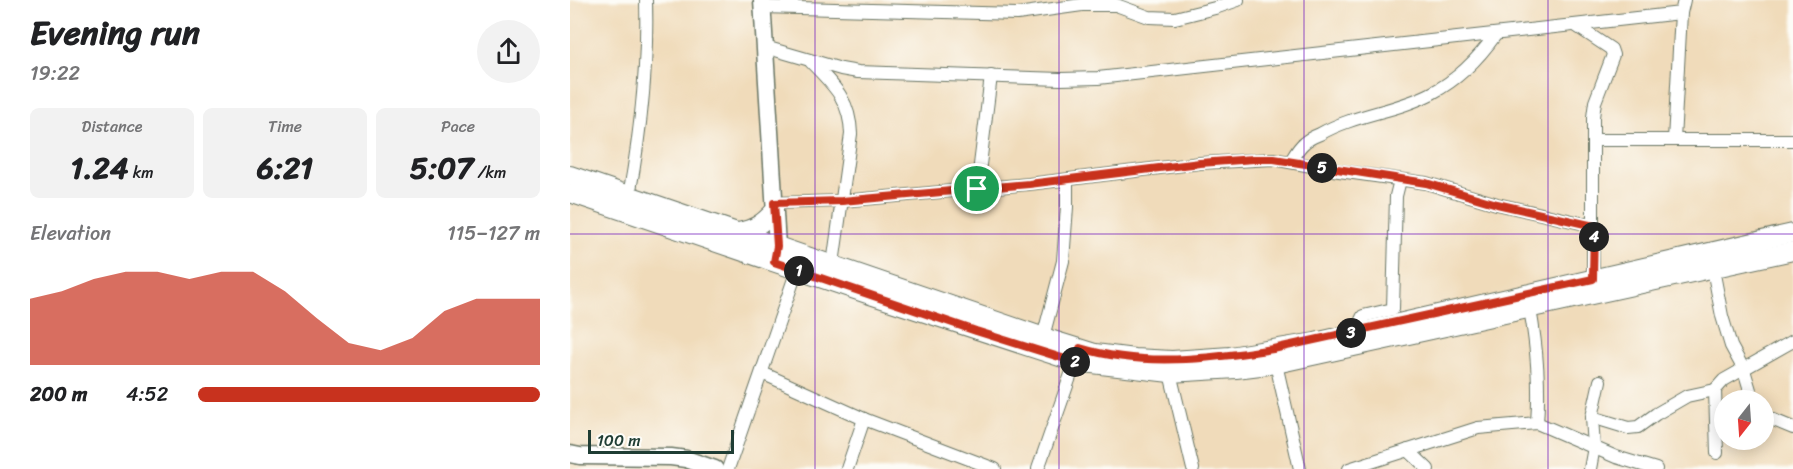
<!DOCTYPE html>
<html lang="en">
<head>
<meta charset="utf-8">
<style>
  :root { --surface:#fff; --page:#f2f2f2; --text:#202124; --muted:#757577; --accent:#c8321e }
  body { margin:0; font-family:Sriracha,sans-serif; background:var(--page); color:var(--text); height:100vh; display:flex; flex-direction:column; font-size:22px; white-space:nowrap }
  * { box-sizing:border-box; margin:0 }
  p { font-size:20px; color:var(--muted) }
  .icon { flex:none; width:33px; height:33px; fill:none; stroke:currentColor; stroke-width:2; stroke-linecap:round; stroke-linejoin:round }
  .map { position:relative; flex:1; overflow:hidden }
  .details { display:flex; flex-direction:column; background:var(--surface); width:570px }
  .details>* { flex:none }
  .needle { width:39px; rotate:197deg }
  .controls { position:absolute; left:1144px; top:390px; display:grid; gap:12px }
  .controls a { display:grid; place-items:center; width:60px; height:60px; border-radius:50%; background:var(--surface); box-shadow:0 3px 15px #0003; font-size:30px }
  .scale { position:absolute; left:18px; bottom:15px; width:146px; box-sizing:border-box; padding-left:6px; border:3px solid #1f3d34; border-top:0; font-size:16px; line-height:21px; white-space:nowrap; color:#1f3d34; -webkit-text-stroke:4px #fdfcf7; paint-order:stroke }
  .pin { position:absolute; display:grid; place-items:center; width:51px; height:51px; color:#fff; margin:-26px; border:3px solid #fff; border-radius:50%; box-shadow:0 2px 6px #0007 }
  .km { position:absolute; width:30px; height:30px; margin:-15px; border-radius:50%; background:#222; color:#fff; font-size:16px; line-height:30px; text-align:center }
  .round { display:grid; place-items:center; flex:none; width:63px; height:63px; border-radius:32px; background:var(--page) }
  .head { display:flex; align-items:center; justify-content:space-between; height:102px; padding:0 30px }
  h1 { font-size:33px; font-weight:700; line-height:45px }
  .metrics { display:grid; grid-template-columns:repeat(3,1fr); gap:9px; height:102px; padding:6px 30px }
  .metrics div { display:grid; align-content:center; border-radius:9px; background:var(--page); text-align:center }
  .metrics b { font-size:30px; font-weight:700 }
  .metrics small { font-size:16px; font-weight:400 }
  .metrics p { font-size:16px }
  .chart { height:168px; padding:12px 30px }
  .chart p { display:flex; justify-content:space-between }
  .chart svg { width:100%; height:108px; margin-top:6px; fill:var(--accent); opacity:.7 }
  ul { padding:0 30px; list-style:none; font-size:20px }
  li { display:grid; grid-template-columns:96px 72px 1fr; align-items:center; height:45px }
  li i { height:15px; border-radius:8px; background:var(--accent) }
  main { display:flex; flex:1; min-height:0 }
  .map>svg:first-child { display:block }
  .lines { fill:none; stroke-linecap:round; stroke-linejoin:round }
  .street-casing { stroke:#687463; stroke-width:14 }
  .secondary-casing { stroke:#687463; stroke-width:19 }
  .primary-casing { stroke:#687463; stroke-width:20 }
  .street { stroke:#fff; stroke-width:12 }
  .secondary { stroke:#fff; stroke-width:16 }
  .primary { stroke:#fff; stroke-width:18 }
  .route-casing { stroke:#fff; stroke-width:12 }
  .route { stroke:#c8321e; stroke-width:8 }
  .grid { fill:none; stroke:#7b2cbf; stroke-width:1.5; stroke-opacity:0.55 }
</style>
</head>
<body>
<main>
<section class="details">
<div class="head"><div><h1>Evening run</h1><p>19:22</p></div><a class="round"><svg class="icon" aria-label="share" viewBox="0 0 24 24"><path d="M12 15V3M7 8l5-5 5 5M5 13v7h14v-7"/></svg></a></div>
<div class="metrics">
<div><p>Distance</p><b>1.24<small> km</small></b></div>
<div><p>Time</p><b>6:21</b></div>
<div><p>Pace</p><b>5:07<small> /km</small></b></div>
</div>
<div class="chart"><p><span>Elevation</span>115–127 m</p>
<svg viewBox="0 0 160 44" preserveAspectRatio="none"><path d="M0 44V17L10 14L20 9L30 6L40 6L50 9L60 6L70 6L80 14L90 25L100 35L110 38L120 33L130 22L140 17L150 17L160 17V44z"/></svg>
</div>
<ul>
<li><b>200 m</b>4:52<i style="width:100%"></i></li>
</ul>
</section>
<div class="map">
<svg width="1223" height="469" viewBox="0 0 1223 469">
  <rect width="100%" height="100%" fill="#fdfcf7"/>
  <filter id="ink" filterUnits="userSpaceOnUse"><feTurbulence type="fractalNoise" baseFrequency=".0167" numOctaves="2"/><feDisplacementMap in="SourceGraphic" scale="12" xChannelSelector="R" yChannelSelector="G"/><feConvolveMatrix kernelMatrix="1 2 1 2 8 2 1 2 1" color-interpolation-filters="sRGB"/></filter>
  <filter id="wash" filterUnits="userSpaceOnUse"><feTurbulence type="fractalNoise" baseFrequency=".008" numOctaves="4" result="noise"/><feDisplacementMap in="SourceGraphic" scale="24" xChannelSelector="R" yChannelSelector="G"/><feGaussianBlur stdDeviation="1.35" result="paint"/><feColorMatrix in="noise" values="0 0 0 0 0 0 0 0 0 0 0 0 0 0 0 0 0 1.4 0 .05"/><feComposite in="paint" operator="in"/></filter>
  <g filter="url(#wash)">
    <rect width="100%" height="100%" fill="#f0dbba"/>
  </g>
  <g filter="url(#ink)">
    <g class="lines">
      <defs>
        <g id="street">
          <polyline points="192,7 447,14 512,5 546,5 579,17 605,18 645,8 668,0"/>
          <polyline points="1005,25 1041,49 1043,55 1025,102 1023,117 1023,279"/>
          <polyline points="195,47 271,69 288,72 491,79 528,78 1111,13"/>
          <path d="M241,62C263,85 280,99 281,134L263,264"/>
          <polyline points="1023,140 1223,140"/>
          <polyline points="1104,140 1111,13 1114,0"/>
          <path d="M720,162C724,156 728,148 734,143C738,139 745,136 750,134C785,114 826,112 862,93C889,79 909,58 926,34"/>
          <polyline points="407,189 421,76"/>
          <path d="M59,196C71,130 78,66 76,0"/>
          <polyline points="204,203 272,201 459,184 630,163 703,159 769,171 856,183 927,204 1024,226"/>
          <polyline points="1143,269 1152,316 1161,346 1174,370 1183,400"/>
          <path d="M960,309C967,348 970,384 967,423"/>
          <polyline points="792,330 791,320 793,316 823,309 826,196 830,180"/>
          <polyline points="473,337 493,261 497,207 497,180"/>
          <polyline points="706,364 730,469"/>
          <polyline points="192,373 294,419 425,469"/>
          <polyline points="600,373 623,469"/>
          <polyline points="1194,416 1223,428"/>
          <polyline points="1022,417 1058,428 1068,427 1086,414 1117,396 1145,390"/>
          <polyline points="838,450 858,469"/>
          <polyline points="1147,453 1145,390 1154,380 1223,341"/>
          <polyline points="158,469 227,270"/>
          <polyline points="277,469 294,419"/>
          <polyline points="468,469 507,357"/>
          <polyline points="779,469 908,428 967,423 1046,457 1086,469"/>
          <polyline points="1020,469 1024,447 1022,417 1030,381"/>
        </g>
        <g id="secondary">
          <polyline points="192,0 207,246 205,256"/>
          <polyline points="0,454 10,456 101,457 116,459 145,469"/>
        </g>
        <g id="primary">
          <polyline points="0,175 480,339 525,353 564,358 602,360 660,356 745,342 1223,233"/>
          <polyline points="0,193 294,293 505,362 600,373 666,369 706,364 1223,251"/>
          <path d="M168,232C185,229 193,223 204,211"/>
        </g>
      </defs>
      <use href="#street" class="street-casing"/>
      <use href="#secondary" class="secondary-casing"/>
      <use href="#primary" class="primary-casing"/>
      <use href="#street" class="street"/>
      <use href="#secondary" class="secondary"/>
      <use href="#primary" class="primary"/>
    </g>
  </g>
  <g class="lines" filter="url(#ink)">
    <defs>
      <path id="route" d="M684,159H704L856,183L927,204L1024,226L1023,279L703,349C639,359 573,367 510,348L505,362L406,331L204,262L207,246L204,203L272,201L459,184L630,163Z"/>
    </defs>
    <use href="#route" class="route-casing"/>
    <use href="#route" class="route"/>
  </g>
  <path class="grid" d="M245,0V469M489,0V469M734,0V469M978,0V469M0,234H1223"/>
</svg>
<div class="controls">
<a><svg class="needle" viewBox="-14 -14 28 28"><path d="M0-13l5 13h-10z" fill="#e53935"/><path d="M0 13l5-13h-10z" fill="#757577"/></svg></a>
</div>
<div class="scale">100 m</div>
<div class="pin" style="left:407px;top:189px;background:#1e9e55"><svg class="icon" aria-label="arrive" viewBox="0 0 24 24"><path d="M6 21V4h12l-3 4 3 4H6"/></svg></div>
<b class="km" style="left:229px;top:271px">1</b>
<b class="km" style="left:505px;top:362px">2</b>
<b class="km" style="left:781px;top:333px">3</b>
<b class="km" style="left:1024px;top:237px">4</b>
<b class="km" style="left:752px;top:168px">5</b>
</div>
</main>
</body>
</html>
